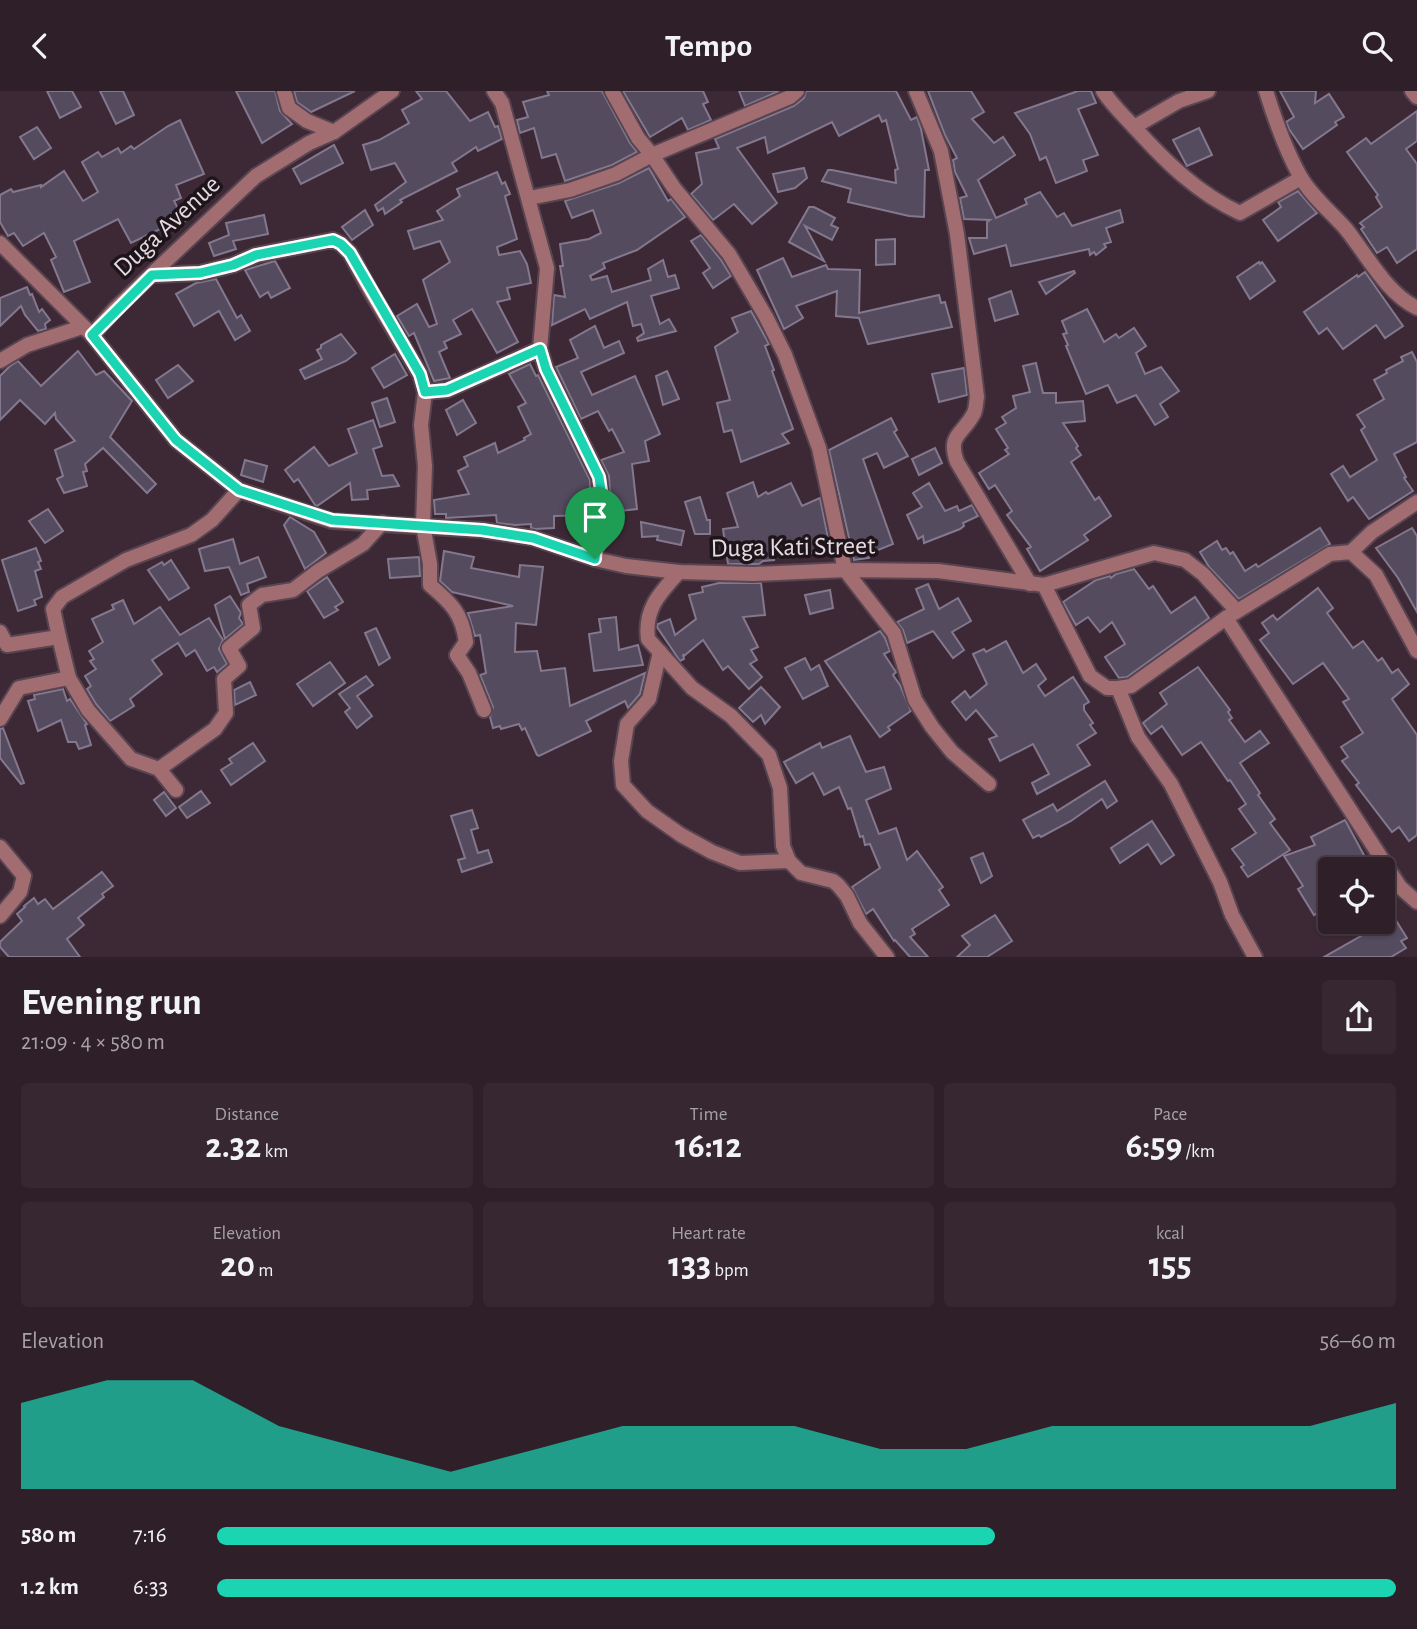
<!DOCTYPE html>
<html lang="en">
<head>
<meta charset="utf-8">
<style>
  :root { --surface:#2e1f28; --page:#362730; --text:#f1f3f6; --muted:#a7a2a8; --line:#493d45; --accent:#1bd5b2 }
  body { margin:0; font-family:"Alegreya Sans",sans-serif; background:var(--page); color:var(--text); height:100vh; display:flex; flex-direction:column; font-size:26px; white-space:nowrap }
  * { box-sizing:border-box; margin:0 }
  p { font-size:23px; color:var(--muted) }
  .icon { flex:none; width:38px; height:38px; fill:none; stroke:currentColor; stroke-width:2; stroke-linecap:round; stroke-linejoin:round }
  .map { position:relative; height:866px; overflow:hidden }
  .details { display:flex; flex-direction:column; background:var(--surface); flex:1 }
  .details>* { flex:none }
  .fabs { position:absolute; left:1318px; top:766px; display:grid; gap:14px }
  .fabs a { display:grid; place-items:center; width:77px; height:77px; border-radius:7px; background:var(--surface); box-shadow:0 2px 5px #0004,0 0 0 2px var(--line); font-size:35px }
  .pin { position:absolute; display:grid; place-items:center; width:60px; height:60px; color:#fff; margin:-72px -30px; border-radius:50% 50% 50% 0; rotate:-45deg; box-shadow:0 0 7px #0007 }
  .pin .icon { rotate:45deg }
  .round { display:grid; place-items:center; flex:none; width:74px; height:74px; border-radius:7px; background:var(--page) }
  .overview { display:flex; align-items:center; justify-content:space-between; height:119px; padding:0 21px }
  h1 { font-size:38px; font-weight:700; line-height:52px }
  .metrics { display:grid; grid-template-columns:repeat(3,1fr); gap:10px; height:119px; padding:7px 21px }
  .metrics div { display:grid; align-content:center; border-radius:7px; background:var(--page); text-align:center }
  .metrics b { font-size:35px; font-weight:700 }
  .metrics small { font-size:19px; font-weight:400 }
  .metrics p { font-size:19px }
  .chart { height:196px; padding:14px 21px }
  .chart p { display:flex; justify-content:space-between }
  .chart svg { width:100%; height:126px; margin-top:7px; fill:var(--accent); opacity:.7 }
  ul { padding:0 21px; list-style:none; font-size:23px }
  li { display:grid; grid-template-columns:112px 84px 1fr; align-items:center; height:52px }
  li i { height:18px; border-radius:9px; background:var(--accent) }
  header { display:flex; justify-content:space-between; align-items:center; height:91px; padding:0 21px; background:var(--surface); font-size:32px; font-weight:700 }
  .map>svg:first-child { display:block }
  .building { fill:#554b5f; stroke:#83788e; stroke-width:2 }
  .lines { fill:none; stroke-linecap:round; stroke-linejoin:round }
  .minor-casing { stroke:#584551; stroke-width:18 }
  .minor { stroke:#a16d71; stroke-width:14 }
  .route-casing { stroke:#fff; stroke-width:14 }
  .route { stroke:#1bd5b2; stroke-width:9 }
  .labels { text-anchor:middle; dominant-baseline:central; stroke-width:7; stroke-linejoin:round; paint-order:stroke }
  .street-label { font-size:26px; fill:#e7dae1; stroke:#1e151b }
</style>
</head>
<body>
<header><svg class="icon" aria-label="back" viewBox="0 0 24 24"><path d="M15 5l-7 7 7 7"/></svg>Tempo<svg class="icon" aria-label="search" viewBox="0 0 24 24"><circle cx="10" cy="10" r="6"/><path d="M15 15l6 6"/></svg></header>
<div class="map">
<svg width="1417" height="866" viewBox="0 0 1417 866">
  <rect width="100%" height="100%" fill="#3d2935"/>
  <g class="building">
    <polygon points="47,0 72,0 81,16 60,27"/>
    <polygon points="100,0 123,0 134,24 116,33"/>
    <polygon points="236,0 275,0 280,20 292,33 262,52"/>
    <polygon points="294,0 355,0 311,21 297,11"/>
    <polygon points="416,0 446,0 470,30 488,21 495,36 498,35 502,48 478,60 476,56 452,72 457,80 400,109 402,111 385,123 383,117 378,120 375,114 406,91 395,72 371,79 363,54 379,49 409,32 402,19 422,8"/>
    <polygon points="547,0 602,0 630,52 637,61 612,74 565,90 556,63 542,67 534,37 520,42 517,29 528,26 523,11 549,4"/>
    <polygon points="623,0 703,0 708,11 703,13 711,29 688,39 682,27 650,46"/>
    <polygon points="739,0 779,0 745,15"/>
    <polygon points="806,0 896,0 911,29 917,26 921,38 929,79 925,79 924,126 909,125 848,111 851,98 822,90 828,79 832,79 896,92 895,79 898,78 886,29 882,31 879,24 839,45 832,31 768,62 765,46 737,57 777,112 752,133 734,113 713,129 691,103 702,93 696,62 719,57 715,48 794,15 804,7"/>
    <polygon points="928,0 971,0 984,21 972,28 994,52 1003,46 1015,64 978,89 996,127 1027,113 1025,108 1040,101 1057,126 1064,122 1072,135 1120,119 1123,131 1106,137 1111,151 1104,153 1106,156 1096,164 1094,161 1090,164 1089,158 1011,175 1006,154 974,163 969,147 987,147 987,131 990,129 964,128 960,107 967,105 955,81 953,69 957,67 945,44"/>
    <polygon points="1078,0 1091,0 1096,12 1078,18 1098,64 1083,69 1087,80 1056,92 1046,66 1040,69 1030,43 1015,22"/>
    <polygon points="1280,0 1316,0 1315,12 1329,3 1344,26 1335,31 1337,34 1303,58 1289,38 1286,31 1294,26"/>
    <polygon points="1417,20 1417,50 1406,58 1417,73 1417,158 1397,172 1387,156 1377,162 1361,138 1364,136 1360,132 1382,116 1376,106 1378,104 1347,61 1366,47 1371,53"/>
    <polygon points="180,29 204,83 176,94 181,107 174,110 185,130 162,142 160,138 131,152 118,128 74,150 90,191 64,201 51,169 56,166 44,142 23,155 14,142 8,145 0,131 0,104 11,98 13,101 41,94 41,96 64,80 83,110 98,101 82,71 98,61 102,66 118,57 121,62 131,55 134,58 168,35"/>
    <polygon points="37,36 51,57 34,68 20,46"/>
    <polygon points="1199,37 1212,64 1187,75 1173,49"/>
    <polygon points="334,54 343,72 301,93 293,78"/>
    <polygon points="649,77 668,110 671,108 685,126 637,159 603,172 605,177 590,185 592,189 607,185 612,201 651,189 648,178 663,169 668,186 675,184 679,197 651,205 660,233 669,228 676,240 638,250 637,247 644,242 641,233 633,235 627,211 590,228 585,218 552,234 554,204 565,206 560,175 563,175 560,153 589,148 601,142 593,119 572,127 565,110 619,92"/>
    <polygon points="804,77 807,87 795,97 778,101 773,83"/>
    <polygon points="497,81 502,93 505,91 510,103 505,105 517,148 497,156 499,164 520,160 527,173 531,192 507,197 510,208 497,211 518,251 497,262 472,218 453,229 461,243 444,251 447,257 439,261 450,287 434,290 414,242 409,245 397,225 417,213 429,236 437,233 423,189 450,171 440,150 414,158 408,140 443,129 437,120 460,105 457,98"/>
    <polygon points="1298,100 1317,122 1278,150 1263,129 1281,116 1278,111"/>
    <polygon points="809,116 814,116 835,127 831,134 838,137 832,149 805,135 824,170 789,151"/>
    <polygon points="365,119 373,134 352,149 342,136"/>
    <polygon points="264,124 268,143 233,150 236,158 214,165 209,152 229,144 226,132"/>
    <polygon points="701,144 721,169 731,185 713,197 703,182 710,177 691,150"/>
    <polygon points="895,148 895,173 876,174 876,149"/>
    <polygon points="783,167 792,186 826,174 828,178 860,179 859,222 939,204 941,212 945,211 952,236 868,253 859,227 836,225 837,200 796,215 803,227 784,238 757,179"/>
    <polygon points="275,170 290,197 271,207 268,201 260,206 245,179"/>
    <polygon points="1259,171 1260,173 1262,171 1275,190 1250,208 1237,186"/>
    <polygon points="1074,180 1075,182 1046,203 1039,191"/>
    <polygon points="1365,181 1403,235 1385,247 1376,234 1343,258 1327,237 1319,243 1304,221 1357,184 1358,186"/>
    <polygon points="216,188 237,227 241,224 250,240 235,249 219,220 194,235 176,203 196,192"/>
    <polygon points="27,196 30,204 32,203 39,221 42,218 50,229 45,233 46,238 38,240 25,224 21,215 0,235 0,207"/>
    <polygon points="1011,200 1018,223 995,230 989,208"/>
    <polygon points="1087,218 1104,251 1116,243 1119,247 1134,237 1146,255 1136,262 1145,283 1161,276 1179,300 1160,313 1168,326 1155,334 1136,304 1117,312 1108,294 1086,303 1066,255 1068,254 1063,243 1067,242 1062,230"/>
    <polygon points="751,220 769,253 765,255 774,279 772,280 793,338 782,343 789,352 741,371 732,339 724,341 717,312 730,309 715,256 738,241 732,227"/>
    <polygon points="595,235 604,257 619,250 624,262 581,281 592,304 635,285 660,343 645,350 649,370 632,373 637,418 611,421 609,385 601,369 624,361 612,338 609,340 598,320 581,328 556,276 578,267 570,249"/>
    <polygon points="341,243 356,262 346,270 305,288 300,279 322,268 317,259 321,257 321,254"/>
    <polygon points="78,260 96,284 104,280 132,310 110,346 156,393 147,402 103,357 85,373 87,380 83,381 87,395 64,402 57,388 63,385 55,359 75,350 56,328 55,322 45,333 20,309 0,329 0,285 10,275 18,270 41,295"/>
    <polygon points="1412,261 1417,271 1417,351 1394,363 1406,386 1404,387 1413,400 1369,428 1353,406 1348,410 1331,383 1343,375 1350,386 1377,369 1361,339 1365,336 1357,324 1384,308 1374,289 1387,282 1386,279 1403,270 1401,266"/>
    <polygon points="395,263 407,284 384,297 372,277"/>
    <polygon points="1036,272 1043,302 1056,302 1056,312 1083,310 1085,330 1063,332 1078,355 1076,357 1081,364 1071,371 1095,409 1099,406 1111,425 1084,444 1088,449 1040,480 1027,458 1031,456 1007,424 1012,420 995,394 989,398 979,382 1009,363 1005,359 1008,357 996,338 1006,332 1002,326 1016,317 1013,305 1030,301 1023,275"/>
    <polygon points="530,273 536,285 538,284 590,389 591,424 554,425 554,437 535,438 531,437 531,433 515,434 497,432 496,424 446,427 446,423 435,423 434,409 469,403 458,380 468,375 464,366 495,352 498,362 525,349 524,347 531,343 518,316 526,312 509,283"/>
    <polygon points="178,274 193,290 168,307 156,289"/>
    <polygon points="964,277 967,304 939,311 932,283"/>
    <polygon points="667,280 679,308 663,314 656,285"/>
    <polygon points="387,307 395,331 380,336 372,312"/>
    <polygon points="463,309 476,332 457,344 446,319"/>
    <polygon points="891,327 897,339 894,341 908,365 884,377 877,362 863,368 893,453 868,463 869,467 854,469 829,359"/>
    <polygon points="373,329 382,355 373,358 382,385 393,384 399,395 367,399 368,408 352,409 350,392 317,415 315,414 298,388 294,391 285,379 314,356 329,375 357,362 348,338"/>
    <polygon points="935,357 942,372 919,384 912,368"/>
    <polygon points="245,369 267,375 263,391 241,384"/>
    <polygon points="753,391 758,406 766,401 768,403 791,392 802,415 820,407 829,452 805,466 798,456 773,461 774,469 763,470 759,473 728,473 723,438 738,436 727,402"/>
    <polygon points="929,392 945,420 957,415 959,420 972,414 978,425 963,432 964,435 960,438 924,452 923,445 918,448 907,424 922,416 913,402"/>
    <polygon points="700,406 707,429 710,429 710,443 695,443 685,411"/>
    <polygon points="48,418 63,440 45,452 29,430"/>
    <polygon points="290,426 314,441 326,462 305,478 284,434"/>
    <polygon points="641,431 684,440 681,454 657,449 658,445 642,446"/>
    <polygon points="1320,437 1330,453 1239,508 1209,476 1200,461 1217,450 1222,459 1226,457 1230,463 1233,461 1245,480 1256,473 1258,476"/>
    <polygon points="1412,437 1417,445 1417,521 1398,487 1376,457"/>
    <polygon points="233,448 240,473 258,466 266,486 247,493 249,501 241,504 229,476 205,480 199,458"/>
    <polygon points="36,457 41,470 38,471 41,478 35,480 42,506 34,509 36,514 18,520 2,469"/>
    <polygon points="444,460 474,466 471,477 519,486 520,474 543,476 536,534 516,532 515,561 537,560 541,580 565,577 570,615 645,582 640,603 628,617 625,610 586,630 591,640 539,665 537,664 525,637 522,639 519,633 501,638 500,635 493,637 490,626 493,616 480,584 486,582 480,544 475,545 468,522 513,515 452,501 440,490"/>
    <polygon points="419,466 420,485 390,487 388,468"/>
    <polygon points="171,469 189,497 169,509 148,479 162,471 164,474"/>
    <polygon points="1134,478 1149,498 1153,495 1171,522 1195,506 1209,527 1127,586 1119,587 1105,566 1125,553 1112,531 1100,541 1088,526 1076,534 1063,511 1096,489 1110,485 1111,487 1116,483"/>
    <polygon points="327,486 343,511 335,516 338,519 324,527 307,500"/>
    <polygon points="719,492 761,492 765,524 743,526 758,556 751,559 757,569 750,573 762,586 749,598 728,575 723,579 703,549 684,565 683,563 684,568 680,570 657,536 658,533 670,528 675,544 696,528 689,504 703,501 702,496"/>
    <polygon points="928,493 939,518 958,507 971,530 952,541 964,559 953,567 933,540 907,552 903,539 897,531 924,518 916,498"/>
    <polygon points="1318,497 1333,517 1327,522 1353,557 1363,550 1378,570 1382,567 1392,582 1398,578 1409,593 1392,608 1417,644 1417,744 1409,750 1399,736 1392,741 1356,694 1359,692 1342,670 1348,666 1341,656 1363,642 1343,611 1349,608 1323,572 1293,593 1260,549 1269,542 1262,532 1273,524 1277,529"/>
    <polygon points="830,499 833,517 810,523 805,504"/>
    <polygon points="230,505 241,522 239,527 243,533 225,548 215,514"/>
    <polygon points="123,509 134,533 160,516 180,544 209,527 223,549 219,558 227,573 217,581 214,576 207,580 195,559 186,565 178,552 152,569 162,583 130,608 134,615 110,630 96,613 87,598 91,595 85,585 96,578 90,570 94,568 89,560 103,551 92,528 114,518 112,514"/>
    <polygon points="616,526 619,559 638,554 643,574 594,580 589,543 601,541 599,528"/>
    <polygon points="376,537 390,567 379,574 365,542"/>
    <polygon points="880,540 885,547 890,560 884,563 896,581 893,584 900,594 911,620 888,636 890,639 880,646 825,570"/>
    <polygon points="1006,550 1023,582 1036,573 1046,588 1038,595 1045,605 1073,586 1089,611 1084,614 1084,619 1093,632 1090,634 1096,642 1077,654 1090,674 1037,703 1032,692 1049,683 1033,653 1000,670 989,648 997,645 976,619 966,629 952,611 965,600 970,607 987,593 973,563 984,558 986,561"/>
    <polygon points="805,567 811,579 819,574 828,595 803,608 785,577"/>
    <polygon points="330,571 345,592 313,615 297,593"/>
    <polygon points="1198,576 1230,619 1228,621 1232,627 1229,629 1245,651 1260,640 1269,652 1240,672 1260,702 1258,704 1275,728 1270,732 1290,759 1248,786 1241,776 1244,774 1232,758 1256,742 1239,718 1246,713 1230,689 1228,690 1201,651 1182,664 1162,635 1151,643 1143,632 1167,613 1160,602"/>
    <polygon points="366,585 373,594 357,605 372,625 357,637 345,621 350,617 339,603"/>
    <polygon points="250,591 256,604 235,614 234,599"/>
    <polygon points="761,596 780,616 765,633 761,624 753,631 739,617"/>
    <polygon points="63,598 67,610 70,608 87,633 85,634 91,654 79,658 76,651 68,651 61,629 38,640 28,610 35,608 34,604"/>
    <polygon points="3,637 24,692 21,693 0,667 0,638"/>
    <polygon points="850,645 866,681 884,676 891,698 866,709 879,743 896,737 907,769 917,760 943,796 939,799 949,814 912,838 915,843 910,846 928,866 910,866 895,849 894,850 873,818 866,823 852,796 880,777 870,753 865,754 863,745 860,746 851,717 848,718 839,696 824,704 813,682 796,692 784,671 820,652 822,657"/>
    <polygon points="253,652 265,670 231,694 221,679 232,672 229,668"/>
    <polygon points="1105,690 1117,710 1107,717 1102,708 1071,730 1041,746 1039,744 1033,747 1023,729 1053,713 1057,720"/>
    <polygon points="201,700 210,712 187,727 179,716"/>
    <polygon points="164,701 176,717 166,725 154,709"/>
    <polygon points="472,719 478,737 471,739 478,762 488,759 492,771 462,781 458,769 465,767 451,725"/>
    <polygon points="1345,729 1372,779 1330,779 1330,814 1314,824 1298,798 1303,795 1284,765 1315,754 1311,746"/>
    <polygon points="1152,730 1174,764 1161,773 1148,753 1120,772 1111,757"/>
    <polygon points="983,762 992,785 981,792 971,767"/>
    <polygon points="102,781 113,795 102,803 104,806 78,827 84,834 67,848 80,866 9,866 0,856 0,851 22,830 17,823 25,816 24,815 34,807 38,813 45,808 53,818"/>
    <polygon points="1382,807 1407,847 1401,850 1406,857 1391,866 1324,866 1382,833"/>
    <polygon points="995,824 1012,850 987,866 957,866 970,854 962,845"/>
  </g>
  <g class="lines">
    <defs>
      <g id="minor">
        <polyline points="284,0 289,17 307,30 334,41"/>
        <polyline points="612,0 638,47 652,64 674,97 729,163 766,226 785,264 819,357 845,479 894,542 915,609 932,636 952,661 989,693"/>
        <path d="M916,0L941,60L957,143L977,306C976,311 976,318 974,322C963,344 947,343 957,371L1030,493"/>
        <path d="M1103,0C1112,14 1124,25 1135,37C1166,71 1197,102 1240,122L1301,87"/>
        <path d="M1266,0C1275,29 1285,58 1300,85C1311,105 1331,121 1346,138C1367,164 1386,202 1417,217"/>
        <polyline points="1412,0 1417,6"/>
        <polyline points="1134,36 1179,10 1208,0"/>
        <polyline points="529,107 570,99 616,83 652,64 790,6 797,0"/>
        <polyline points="0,152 92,244 116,217 256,85 309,52 334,41 392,0"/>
        <path d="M152,184L200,182L233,174L256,164L333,149L341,153L350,162L371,201L420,283L425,301L421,334L425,375L423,434L430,473V494C451,512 462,522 466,551L457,564L469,582L484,619"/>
        <polyline points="92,244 176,349 239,399 332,430 482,439 533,447 595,468 626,475 679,481 754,483 845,479 938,480 1044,494 1090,585 1107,597 1118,597 1131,595 1226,527 1330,463 1351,461 1376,484 1417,560"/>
        <polyline points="540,258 546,278 599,386 602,414 595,468"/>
        <polyline points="0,270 27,254 82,236"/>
        <polyline points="425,301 447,299 540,258 547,177 502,12 494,0"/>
        <polyline points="1351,461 1372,441 1417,411"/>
        <path d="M679,481C660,502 644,518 648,548L692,597L731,625L769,664L780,697L783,755L789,770L801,782L833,790L838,794L847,805L860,832L887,866"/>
        <polyline points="1044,494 1154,462 1185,469 1203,483 1237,520"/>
        <polyline points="1226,527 1400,796 1417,811"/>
        <polyline points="0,541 7,554 59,546 53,518 62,506 126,469 191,444 212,429 239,399"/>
        <polyline points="59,546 69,587 88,619 131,668 159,678 176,699"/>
        <polyline points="660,561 649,608 627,633 621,670 623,694 647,720 681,744 712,761 740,772 789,770"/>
        <polyline points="1118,597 1138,646 1171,693 1220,791 1232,824 1255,866"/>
        <polyline points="0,628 19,597 69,587"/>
        <polyline points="159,678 215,638 226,622 224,588 239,575 229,557 253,537 249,514 262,504 293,499 318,480 363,453 382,432"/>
        <polyline points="0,756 24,785 20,801 0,825"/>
      </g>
    </defs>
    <use href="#minor" class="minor-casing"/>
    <use href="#minor" class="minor"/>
  </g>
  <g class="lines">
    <defs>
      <polygon id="route" points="333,149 341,153 350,162 420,283 425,301 447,299 540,258 546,278 599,386 603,414 597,437 595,468 533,447 482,439 332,429 239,399 176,349 92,244 152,184 200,182 233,174 256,164"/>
    </defs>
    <use href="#route" class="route-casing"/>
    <use href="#route" class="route"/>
  </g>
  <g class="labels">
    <g class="street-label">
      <text transform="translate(167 135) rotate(-43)">Duga Avenue</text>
      <text transform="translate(793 456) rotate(-1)">Duga Kati Street</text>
    </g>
  </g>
</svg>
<div class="fabs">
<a><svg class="icon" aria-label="locate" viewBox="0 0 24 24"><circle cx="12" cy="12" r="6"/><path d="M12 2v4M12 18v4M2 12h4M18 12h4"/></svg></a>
</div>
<div class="pin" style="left:595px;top:468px;background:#1e9e55"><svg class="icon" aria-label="arrive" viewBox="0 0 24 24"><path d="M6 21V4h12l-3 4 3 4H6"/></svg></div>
</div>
<section class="details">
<div class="overview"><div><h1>Evening run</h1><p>21:09 · 4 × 580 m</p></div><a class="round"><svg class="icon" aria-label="share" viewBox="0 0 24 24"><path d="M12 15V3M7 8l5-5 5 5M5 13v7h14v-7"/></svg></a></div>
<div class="metrics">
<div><p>Distance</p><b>2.32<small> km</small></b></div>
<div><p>Time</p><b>16:12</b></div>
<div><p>Pace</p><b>6:59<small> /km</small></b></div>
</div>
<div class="metrics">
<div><p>Elevation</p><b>20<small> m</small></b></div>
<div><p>Heart rate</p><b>133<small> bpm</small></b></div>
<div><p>kcal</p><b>155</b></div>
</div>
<div class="chart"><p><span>Elevation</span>56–60 m</p>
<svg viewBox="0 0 160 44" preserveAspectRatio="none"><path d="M0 44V14L10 6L20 6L30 22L40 30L50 38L60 30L70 22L80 22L90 22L100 30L110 30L120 22L130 22L140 22L150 22L160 14V44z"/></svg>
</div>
<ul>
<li><b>580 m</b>7:16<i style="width:66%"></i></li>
<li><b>1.2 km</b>6:33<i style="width:100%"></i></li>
</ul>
</section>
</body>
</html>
